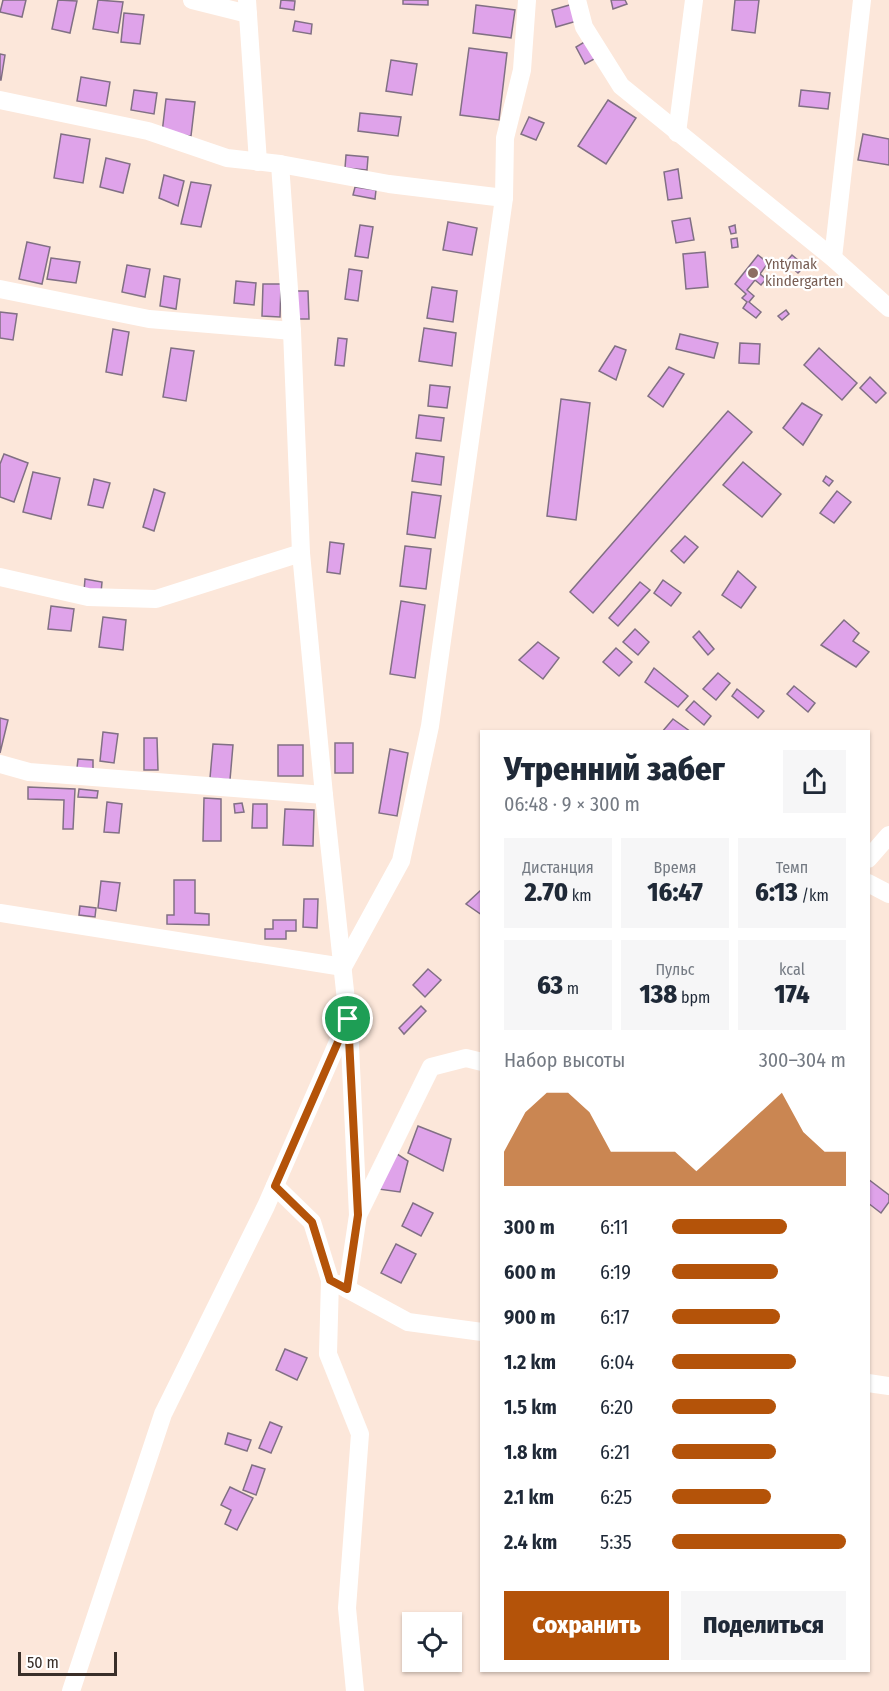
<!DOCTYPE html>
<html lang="ru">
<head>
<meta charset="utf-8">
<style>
  :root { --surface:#fff; --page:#f6f6f7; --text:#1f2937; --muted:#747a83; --accent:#b45309 }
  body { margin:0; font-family:"Fira Sans Condensed",sans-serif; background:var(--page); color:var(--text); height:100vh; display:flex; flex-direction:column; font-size:22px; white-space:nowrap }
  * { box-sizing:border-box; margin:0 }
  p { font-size:20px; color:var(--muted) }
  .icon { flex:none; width:33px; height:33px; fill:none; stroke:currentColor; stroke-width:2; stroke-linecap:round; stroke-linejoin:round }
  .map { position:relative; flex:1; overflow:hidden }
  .drawer { position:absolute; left:480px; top:730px; width:390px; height:942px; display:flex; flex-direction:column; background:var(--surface); border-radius:0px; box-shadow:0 2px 4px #0004 }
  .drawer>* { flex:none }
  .tools { position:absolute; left:402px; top:1612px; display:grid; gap:12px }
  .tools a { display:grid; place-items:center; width:60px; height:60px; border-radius:0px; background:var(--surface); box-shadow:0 2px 4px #0004; font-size:30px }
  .scale { position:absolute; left:18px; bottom:15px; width:99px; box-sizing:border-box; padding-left:6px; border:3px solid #392f29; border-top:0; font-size:16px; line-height:21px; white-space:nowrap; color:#392f29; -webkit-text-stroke:4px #fff; paint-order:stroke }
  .pin { position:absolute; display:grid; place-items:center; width:51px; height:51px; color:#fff; margin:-26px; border:3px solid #fff; border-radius:50%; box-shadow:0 2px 6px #0007 }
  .round { display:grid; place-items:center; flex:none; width:63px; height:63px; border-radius:0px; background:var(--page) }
  .summary { display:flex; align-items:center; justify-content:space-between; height:102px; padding:0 24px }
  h1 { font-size:33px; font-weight:800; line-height:45px }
  .stats { display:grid; grid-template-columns:repeat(3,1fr); gap:9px; height:102px; padding:6px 24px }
  .stats div { display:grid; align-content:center; border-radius:0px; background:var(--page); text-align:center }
  .stats b { font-size:26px; font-weight:800 }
  .stats small { font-size:16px; font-weight:400 }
  .stats p { font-size:16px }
  .chart { height:168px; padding:12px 24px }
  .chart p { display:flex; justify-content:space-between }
  .chart svg { width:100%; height:108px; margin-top:6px; fill:var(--accent); opacity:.7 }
  .primary-button { display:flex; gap:12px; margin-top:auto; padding:12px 24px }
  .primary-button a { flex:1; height:69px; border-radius:0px; background:var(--accent); color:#fff; font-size:24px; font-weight:800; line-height:69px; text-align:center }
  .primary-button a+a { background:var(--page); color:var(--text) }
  ul { padding:0 24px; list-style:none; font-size:20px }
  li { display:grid; grid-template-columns:96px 72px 1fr; align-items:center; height:45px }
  li i { height:15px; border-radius:8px; background:var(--accent) }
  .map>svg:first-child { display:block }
  .building { fill:#dfa3ea; stroke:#817084; stroke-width:1.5 }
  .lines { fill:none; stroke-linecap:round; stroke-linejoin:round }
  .minor { stroke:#fff; stroke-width:18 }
  .route-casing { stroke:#fff; stroke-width:12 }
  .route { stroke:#b45309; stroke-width:8 }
  .education-dot { fill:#8d6e63; stroke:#fff; stroke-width:2 }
  .labels { text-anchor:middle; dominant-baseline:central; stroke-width:4.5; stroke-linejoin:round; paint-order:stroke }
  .education-label { font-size:15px; fill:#785e54; stroke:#fff; text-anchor:start }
</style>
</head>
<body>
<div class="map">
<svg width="889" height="1691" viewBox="0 0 889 1691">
  <rect width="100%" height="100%" fill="#fce7da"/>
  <g class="building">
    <polygon points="3,0 26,0 22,17 0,12"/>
    <polygon points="58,0 77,1 70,33 52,29"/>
    <polygon points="98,0 123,2 118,33 93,29"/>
    <polygon points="281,0 295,1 294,10 280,8"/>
    <polygon points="403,0 428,0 428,5 403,4"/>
    <polygon points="611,0 625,0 627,4 613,9"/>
    <polygon points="735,0 759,0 755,33 732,30"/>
    <polygon points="573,4 577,21 556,27 552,10"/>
    <polygon points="476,5 515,10 511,38 473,33"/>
    <polygon points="124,13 144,15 140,44 121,42"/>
    <polygon points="295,21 312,24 311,34 293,31"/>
    <polygon points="586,41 596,58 585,64 576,47"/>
    <polygon points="469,48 507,53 499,120 460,115"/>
    <polygon points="0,54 5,55 1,80 0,80"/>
    <polygon points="391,60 417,64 412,95 386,91"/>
    <polygon points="81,77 110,82 106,106 77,101"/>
    <polygon points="134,90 157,93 154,114 131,110"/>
    <polygon points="801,90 830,93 828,109 799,106"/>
    <polygon points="166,99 195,102 191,136 162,133"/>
    <polygon points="608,100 636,118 606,164 578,146"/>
    <polygon points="360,113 401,117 398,136 358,131"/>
    <polygon points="529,117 544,123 536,140 521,134"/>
    <polygon points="61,134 90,139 83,183 54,178"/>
    <polygon points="863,134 889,139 889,165 858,160"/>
    <polygon points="346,155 368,157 367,170 345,168"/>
    <polygon points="106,158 130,164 123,193 100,187"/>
    <polygon points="678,169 682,198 668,200 664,172"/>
    <polygon points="164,175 184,181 178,206 159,198"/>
    <polygon points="191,182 211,185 201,227 181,224"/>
    <polygon points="355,187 376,190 375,199 353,195"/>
    <polygon points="690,218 694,240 676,243 672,221"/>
    <polygon points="448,222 477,228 472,255 443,250"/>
    <polygon points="360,225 373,227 368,258 355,256"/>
    <polygon points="735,225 736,233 731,234 729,227"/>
    <polygon points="737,238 738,247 732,248 731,239"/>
    <polygon points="27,242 50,247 42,284 19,279"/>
    <polygon points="705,252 708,287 686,289 683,254"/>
    <polygon points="758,255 768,263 760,274 766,279 761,285 755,280 747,290 754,296 749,302 761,312 756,318 743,308 747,302 742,298 746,294 735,284"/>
    <polygon points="792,255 805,266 798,273 786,262"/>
    <polygon points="51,258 80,262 76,283 47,279"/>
    <polygon points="127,265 150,269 145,297 122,292"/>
    <polygon points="349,269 362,271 358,301 345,299"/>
    <polygon points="164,276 180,279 176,309 160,306"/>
    <polygon points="236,281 256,283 254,305 234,303"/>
    <polygon points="263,284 281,284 280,317 262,316"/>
    <polygon points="432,287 457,291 453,322 427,318"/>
    <polygon points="294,291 308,291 309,319 294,319"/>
    <polygon points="786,310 789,314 782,320 778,316"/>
    <polygon points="0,312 17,314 13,340 0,338"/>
    <polygon points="424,328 456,333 452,366 419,361"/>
    <polygon points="113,329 129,332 122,375 106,372"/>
    <polygon points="680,334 718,343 714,358 676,349"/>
    <polygon points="338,338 347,339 344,366 335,365"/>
    <polygon points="740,343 760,344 759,364 739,363"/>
    <polygon points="615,346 626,350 616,380 599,371"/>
    <polygon points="171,348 194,351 186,401 163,397"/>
    <polygon points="819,348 857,383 842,400 804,365"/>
    <polygon points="669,367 684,374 663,407 648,396"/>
    <polygon points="870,377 886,393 876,403 860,388"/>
    <polygon points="430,385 450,387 447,408 428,406"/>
    <polygon points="561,399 590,403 576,520 547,516"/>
    <polygon points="802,403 822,415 803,445 783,428"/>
    <polygon points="728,411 752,432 593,613 570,592"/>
    <polygon points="419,415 444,418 441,441 416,438"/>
    <polygon points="416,453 444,457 441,485 412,481"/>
    <polygon points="4,454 28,463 14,502 0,497 0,464"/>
    <polygon points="743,462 781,494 762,517 723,485"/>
    <polygon points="33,472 60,478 51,519 23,512"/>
    <polygon points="826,476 833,481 829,486 823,481"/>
    <polygon points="94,479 110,483 103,508 88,505"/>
    <polygon points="154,489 165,493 154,531 143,527"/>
    <polygon points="837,491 851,502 834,523 820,513"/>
    <polygon points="412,492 441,496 435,538 407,534"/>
    <polygon points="685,536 698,547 684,563 671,551"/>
    <polygon points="330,542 344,544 340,574 327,572"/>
    <polygon points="405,546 431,549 426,589 400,586"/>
    <polygon points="738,571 756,587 741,608 722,595"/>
    <polygon points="85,579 102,582 101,593 84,591"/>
    <polygon points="663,580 681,593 671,606 654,593"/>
    <polygon points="640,582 650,590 618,626 609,618"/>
    <polygon points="401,601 425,605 415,678 390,674"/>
    <polygon points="51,606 74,609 71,631 48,629"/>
    <polygon points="103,617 126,620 123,650 99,647"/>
    <polygon points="844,620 859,633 853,641 869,652 856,667 821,645"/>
    <polygon points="635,629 649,642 638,655 623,642"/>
    <polygon points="699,631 714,649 708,655 693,637"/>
    <polygon points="538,642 559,658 543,679 519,660"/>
    <polygon points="616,648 632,662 619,676 603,662"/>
    <polygon points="654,668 688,696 678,707 645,682"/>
    <polygon points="718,673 730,683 716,700 703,689"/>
    <polygon points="794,686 815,703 808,712 787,694"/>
    <polygon points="737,689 764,711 758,718 732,696"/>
    <polygon points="694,701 711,716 704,725 686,710"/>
    <polygon points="0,718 8,720 0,753"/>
    <polygon points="673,719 691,732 662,732"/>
    <polygon points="103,732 118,734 114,763 100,761"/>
    <polygon points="144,738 157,738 158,770 144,770"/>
    <rect x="335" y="743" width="18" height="30"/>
    <polygon points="213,744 233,745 230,780 210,778"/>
    <rect x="278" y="745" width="25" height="31"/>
    <polygon points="390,749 408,753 397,816 379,813"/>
    <polygon points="78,759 93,760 93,769 77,768"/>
    <polygon points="28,787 75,789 73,829 63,829 64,800 28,799"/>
    <polygon points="79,789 98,791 97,798 78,797"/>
    <polygon points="204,798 221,799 221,841 203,841"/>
    <polygon points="107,802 122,804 119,833 104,832"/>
    <polygon points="242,803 244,812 235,813 234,804"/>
    <polygon points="253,804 267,804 267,828 252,828"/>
    <polygon points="285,809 314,810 313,846 283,845"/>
    <polygon points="174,880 195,880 195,913 209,914 209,925 167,924 167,915 174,915"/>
    <polygon points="101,881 120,883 116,911 98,908"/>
    <polygon points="481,890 482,891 482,915 466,904"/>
    <polygon points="304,899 318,899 317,928 303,927"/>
    <polygon points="80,906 96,908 95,917 79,915"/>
    <polygon points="273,920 296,920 296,931 286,931 286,939 265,939 265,929 273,929"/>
    <polygon points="428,969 441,980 425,997 413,985"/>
    <polygon points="421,1006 426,1011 404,1034 399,1028"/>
    <polygon points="418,1126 451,1139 443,1171 408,1153"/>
    <polygon points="394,1152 408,1161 400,1192 378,1189"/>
    <polygon points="868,1179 889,1195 889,1202 881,1213 868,1203"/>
    <polygon points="413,1203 433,1213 421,1236 402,1226"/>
    <polygon points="396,1244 416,1254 401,1283 381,1273"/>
    <polygon points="285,1349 307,1358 297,1380 276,1370"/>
    <polygon points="270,1422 282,1427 271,1453 259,1448"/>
    <polygon points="228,1433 251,1440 247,1451 225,1444"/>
    <polygon points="252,1465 265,1469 256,1495 243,1490"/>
    <polygon points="230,1487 253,1498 237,1530 225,1524 231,1510 221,1505"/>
  </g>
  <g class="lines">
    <g class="minor">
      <polyline points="192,0 248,14"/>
      <polyline points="247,0 258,162"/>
      <polyline points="577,0 584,27 621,86 833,258 889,308"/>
      <polyline points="0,100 148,131 227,158 280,164 389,184 504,198"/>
      <polyline points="677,133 694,0"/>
      <polyline points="833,258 862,0"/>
      <polyline points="0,289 149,319 292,331"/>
      <polyline points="0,577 88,597 156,599 301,553"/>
      <polyline points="0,764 29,772 324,795"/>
      <polyline points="868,859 889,835"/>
      <polyline points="868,883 889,894"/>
      <polyline points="0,913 343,967 401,861 430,726 504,198 505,138 522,70 527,0"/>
      <polyline points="275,1186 312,1222 330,1280 328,1354 360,1434 347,1608 355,1691"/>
      <polyline points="359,1213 431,1067 466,1058 482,1062"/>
      <polyline points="338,1284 408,1322 482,1332"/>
      <polyline points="347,1289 358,1215 349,1025"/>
      <polyline points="868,1383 889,1386"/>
      <polyline points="71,1691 163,1414 266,1206 348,1019 324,795 301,553 292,331 280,164"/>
    </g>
  </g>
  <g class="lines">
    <defs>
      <polygon id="route" points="348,1019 358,1215 347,1289 330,1280 312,1222 275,1186"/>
    </defs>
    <use href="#route" class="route-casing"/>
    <use href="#route" class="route"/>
  </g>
  <circle class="education-dot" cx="753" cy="273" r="6"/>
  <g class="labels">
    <g class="education-label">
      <text x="765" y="264">Yntymak<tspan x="765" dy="17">kindergarten</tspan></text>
    </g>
  </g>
</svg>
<div class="tools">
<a><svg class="icon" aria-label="locate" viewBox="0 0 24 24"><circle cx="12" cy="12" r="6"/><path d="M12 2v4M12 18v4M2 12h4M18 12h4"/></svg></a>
</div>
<div class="scale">50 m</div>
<div class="pin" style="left:348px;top:1019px;background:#1e9e55"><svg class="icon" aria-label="arrive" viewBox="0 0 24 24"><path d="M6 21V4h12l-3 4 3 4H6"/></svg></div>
<section class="drawer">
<div class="summary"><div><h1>Утренний забег</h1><p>06:48 · 9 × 300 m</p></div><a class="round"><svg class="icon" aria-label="share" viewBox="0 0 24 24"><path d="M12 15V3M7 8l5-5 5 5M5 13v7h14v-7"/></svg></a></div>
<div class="stats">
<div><p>Дистанция</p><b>2.70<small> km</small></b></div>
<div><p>Время</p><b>16:47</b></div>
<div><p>Темп</p><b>6:13<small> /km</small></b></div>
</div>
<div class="stats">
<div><b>63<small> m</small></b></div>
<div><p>Пульс</p><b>138<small> bpm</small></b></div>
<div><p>kcal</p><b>174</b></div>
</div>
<div class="chart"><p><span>Набор высоты</span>300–304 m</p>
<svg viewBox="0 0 160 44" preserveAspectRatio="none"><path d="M0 44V30L10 14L20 6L30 6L40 14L50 30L60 30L70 30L80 30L90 38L100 30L110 22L120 14L130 6L140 22L150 30L160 30V44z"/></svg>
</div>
<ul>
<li><b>300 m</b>6:11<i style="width:66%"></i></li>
<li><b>600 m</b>6:19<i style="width:61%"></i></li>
<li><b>900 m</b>6:17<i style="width:62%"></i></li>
<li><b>1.2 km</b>6:04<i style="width:71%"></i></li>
<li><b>1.5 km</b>6:20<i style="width:60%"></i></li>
<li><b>1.8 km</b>6:21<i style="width:60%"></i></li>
<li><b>2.1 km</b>6:25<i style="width:57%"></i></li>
<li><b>2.4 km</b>5:35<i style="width:100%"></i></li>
</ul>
<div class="primary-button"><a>Сохранить</a><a>Поделиться</a></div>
</section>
</div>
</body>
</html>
